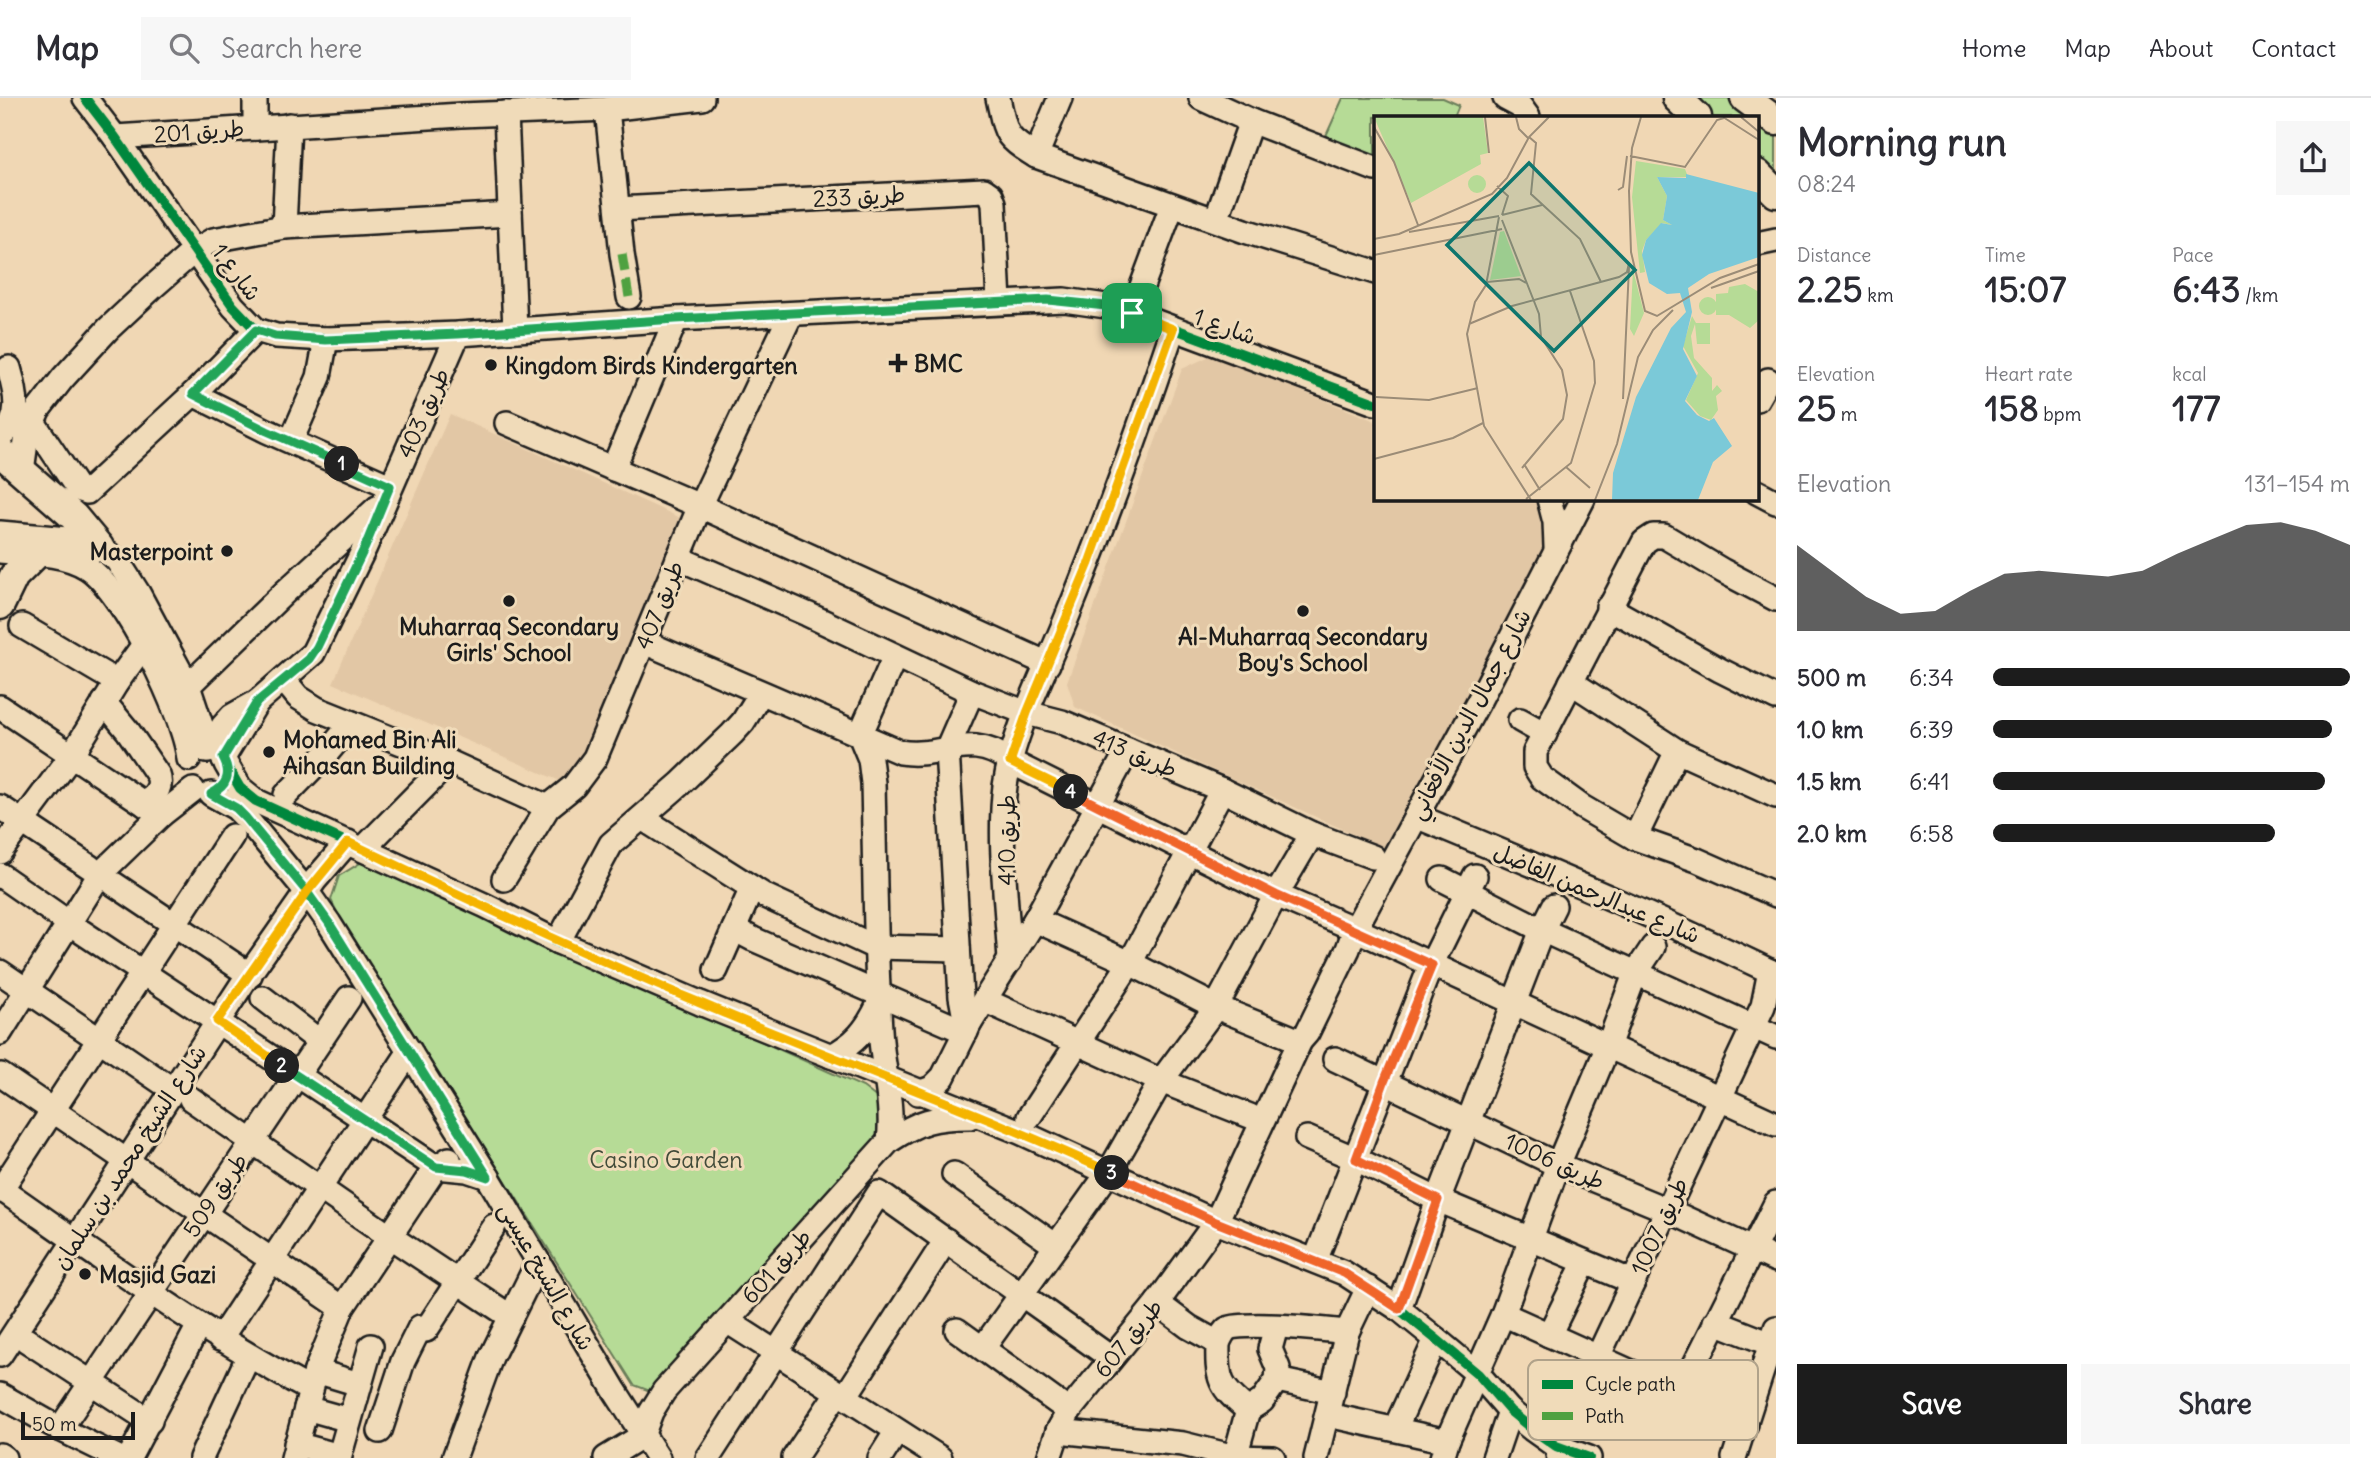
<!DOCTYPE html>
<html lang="en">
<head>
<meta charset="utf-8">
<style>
  :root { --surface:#fff; --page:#f7f7f7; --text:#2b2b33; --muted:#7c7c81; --line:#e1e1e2; --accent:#1c1c1c }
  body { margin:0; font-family:Delius,"Playpen Sans Arabic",sans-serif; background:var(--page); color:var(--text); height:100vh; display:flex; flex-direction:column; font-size:26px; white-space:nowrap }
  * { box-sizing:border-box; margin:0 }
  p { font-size:23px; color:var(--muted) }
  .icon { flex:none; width:38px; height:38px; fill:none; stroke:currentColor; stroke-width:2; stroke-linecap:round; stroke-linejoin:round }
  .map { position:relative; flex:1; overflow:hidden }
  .drawer { display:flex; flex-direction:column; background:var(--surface); width:595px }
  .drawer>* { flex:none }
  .scale { position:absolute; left:21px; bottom:18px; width:114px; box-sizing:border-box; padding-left:7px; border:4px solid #1c1c1c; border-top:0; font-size:19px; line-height:24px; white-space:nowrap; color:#1c1c1c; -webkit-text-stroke:5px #f0dbb9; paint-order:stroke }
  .pin { position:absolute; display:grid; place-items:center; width:60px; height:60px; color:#fff; margin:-30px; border-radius:14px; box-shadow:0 4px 10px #0006 }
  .km { position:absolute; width:35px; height:35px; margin:-18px; border-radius:50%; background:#222; color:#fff; font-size:19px; line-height:35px; text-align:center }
  .round { display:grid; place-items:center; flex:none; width:74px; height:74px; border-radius:0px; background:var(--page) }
  .head { display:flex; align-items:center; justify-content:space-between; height:119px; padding:0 21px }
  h1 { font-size:38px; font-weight:700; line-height:52px }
  .stats { display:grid; grid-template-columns:repeat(3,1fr); gap:10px; height:119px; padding:7px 21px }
  .stats div { display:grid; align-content:center }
  .stats b { font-size:35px; font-weight:700 }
  .stats small { font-size:19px; font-weight:400 }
  .stats p { font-size:19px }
  .chart { height:196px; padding:14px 21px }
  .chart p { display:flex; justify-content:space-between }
  .chart svg { width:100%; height:126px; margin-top:7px; fill:var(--accent); opacity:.7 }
  .primary-button { display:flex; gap:14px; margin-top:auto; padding:14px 21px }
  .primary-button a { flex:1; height:80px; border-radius:0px; background:var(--accent); color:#fff; font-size:28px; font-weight:700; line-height:80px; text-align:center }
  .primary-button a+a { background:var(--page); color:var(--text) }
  ul { padding:0 21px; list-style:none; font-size:23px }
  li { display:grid; grid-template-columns:112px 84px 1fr; align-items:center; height:52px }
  li i { height:18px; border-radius:9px; background:var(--accent) }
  header { display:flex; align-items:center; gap:42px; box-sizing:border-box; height:98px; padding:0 35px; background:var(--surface); border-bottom:2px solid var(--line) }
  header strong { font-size:33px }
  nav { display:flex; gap:38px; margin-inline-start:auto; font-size:24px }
  .search { width:490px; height:63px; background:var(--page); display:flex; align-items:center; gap:18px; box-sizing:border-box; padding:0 24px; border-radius:0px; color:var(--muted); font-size:26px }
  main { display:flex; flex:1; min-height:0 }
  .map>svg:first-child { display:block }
  .built { fill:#e2c7a5 }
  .green { fill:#b6db96; stroke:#697c59; stroke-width:2 }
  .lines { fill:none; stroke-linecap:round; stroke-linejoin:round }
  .minor-casing { stroke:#1c1c1c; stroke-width:28 }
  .major-casing { stroke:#1c1c1c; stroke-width:33 }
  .minor { stroke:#f0dbb9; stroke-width:23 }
  .major { stroke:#f0dbb9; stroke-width:28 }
  .quiet { stroke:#4fa141; stroke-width:9; stroke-dasharray:18 9; stroke-linecap:butt }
  .cycleway-casing { stroke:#f0dbb9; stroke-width:15 }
  .cycleway { stroke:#00873e; stroke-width:10 }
  .split-1-casing { stroke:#fff; stroke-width:14 }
  .split-2-casing { stroke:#fff; stroke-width:14 }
  .split-3-casing { stroke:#fff; stroke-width:14 }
  .split-4-casing { stroke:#fff; stroke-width:14 }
  .split-5-casing { stroke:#fff; stroke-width:14 }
  .split-1 { stroke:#22a559; stroke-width:9 }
  .split-2 { stroke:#22a559; stroke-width:9 }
  .split-3 { stroke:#f5b400; stroke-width:9 }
  .split-4 { stroke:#f0652b; stroke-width:9 }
  .split-5 { stroke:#f5b400; stroke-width:9 }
  .poi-dot { fill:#1c1c1c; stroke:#f0dbb9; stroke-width:2.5 }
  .labels { text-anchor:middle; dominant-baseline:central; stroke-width:6; stroke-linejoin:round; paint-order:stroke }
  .street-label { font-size:23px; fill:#1c1c1c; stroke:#f0dbb9 }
  .poi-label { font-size:23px; font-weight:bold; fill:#1c1c1c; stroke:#f0dbb9; text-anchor:start }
  .park-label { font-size:23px; fill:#424c3a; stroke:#f0dbb9 }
  .inset-road { fill:none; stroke:#9b8c77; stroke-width:2 }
  .view { fill:#0f766e; fill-opacity:0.15; stroke:#0f766e; stroke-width:3.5 }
  .inset-edge { fill:none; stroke:#1c1c1c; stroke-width:3.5 }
  .key { fill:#f0dbb9; stroke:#b0a28a; stroke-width:2 }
  .key-label { font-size:19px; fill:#1c1c1c }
</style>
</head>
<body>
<header>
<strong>Map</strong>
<div class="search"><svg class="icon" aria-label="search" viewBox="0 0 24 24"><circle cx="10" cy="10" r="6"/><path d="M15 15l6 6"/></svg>Search here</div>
<nav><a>Home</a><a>Map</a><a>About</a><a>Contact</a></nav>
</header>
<main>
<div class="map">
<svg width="1776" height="1360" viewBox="0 0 1776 1360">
  <rect width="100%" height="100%" fill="#f0d7b4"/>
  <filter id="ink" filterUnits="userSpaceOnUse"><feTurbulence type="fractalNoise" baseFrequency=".0143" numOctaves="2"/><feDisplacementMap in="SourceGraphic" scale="14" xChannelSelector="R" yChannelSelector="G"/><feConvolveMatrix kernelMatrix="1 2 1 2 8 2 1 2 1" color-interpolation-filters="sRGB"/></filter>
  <g filter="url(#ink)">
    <g class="built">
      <polygon points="1212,257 1375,323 1375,401 1540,401 1551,443 1384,750 1075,609 1067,584 1182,271"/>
      <polygon points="450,316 683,421 580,671 560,683 333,585"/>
    </g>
    <g class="green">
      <polygon points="1343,0 1443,0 1459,7 1454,19 1375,19 1375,61 1325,40"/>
      <polygon points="1687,0 1732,0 1776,32 1776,82 1757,65 1757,19 1707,19"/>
      <polygon points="362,764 863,989 881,1003 883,1027 874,1046 671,1284 650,1293 634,1287 339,818 331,802 339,778"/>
    </g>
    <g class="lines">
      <defs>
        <g id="minor">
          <polyline points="85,0 115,39 233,208 256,232 276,238 326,241 458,236 676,221 1064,202 1106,208 1132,215 1375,305"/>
          <polyline points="255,0 255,30"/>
          <path d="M998,0C1006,35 1003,39 1036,58L1245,133L1375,174"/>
          <polyline points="1201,0 1251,23 1375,71"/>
          <polyline points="1505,0 1520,8 1528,19"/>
          <polyline points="607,11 622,156 629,199"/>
          <polyline points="506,15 515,232"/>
          <polyline points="115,39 461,17 607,11 702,0"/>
          <polyline points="1036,58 1060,0"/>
          <polyline points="618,111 984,92 991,97 994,105 999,204"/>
          <polyline points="1216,122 1251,23"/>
          <polyline points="284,129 289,27"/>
          <polyline points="1757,146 1776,142"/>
          <polyline points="1132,215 1172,108"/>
          <polyline points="193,296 267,333 390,388"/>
          <polyline points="1757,301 1768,282"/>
          <polyline points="33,324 78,391 87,394 193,296 256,232"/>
          <polyline points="507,325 700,408 1048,566"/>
          <path d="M0,339C23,322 16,294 9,270"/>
          <polyline points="291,343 319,279 326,241"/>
          <polyline points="613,371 676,221"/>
          <polyline points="22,373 27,337 38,312 63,280 108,231 154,188 194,153 213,142 284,129 510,116"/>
          <polyline points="1757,394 1776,404"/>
          <polyline points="1549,401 1555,424 1556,449"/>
          <polyline points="0,435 79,442 99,449 117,462 138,495 188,588 205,639 206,653"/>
          <path d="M0,453C28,455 64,454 88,470C124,494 185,618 189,661"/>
          <polyline points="678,460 807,516 972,594 1027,615 1062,624 1222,692 1312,736 1373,759"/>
          <polyline points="1776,501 1723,473 1664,438 1653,438 1644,444 1535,654 1535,669 1542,680 1582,709 1635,740 1697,762 1776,797"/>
          <polyline points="1608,509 1720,572 1776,600"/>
          <polyline points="22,528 117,584"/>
          <path d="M644,544L900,654C943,661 970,632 1011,664L1276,797L1355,831L1776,1026"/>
          <polyline points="284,582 298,599 317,611 449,664 548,709"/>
          <polyline points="1571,584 1677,653 1776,698"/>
          <polyline points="188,588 285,494 377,410"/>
          <path d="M104,604L128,633L158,677C163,690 154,697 146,707"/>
          <polyline points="0,609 161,717"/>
          <polyline points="1520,622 1545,636"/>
          <polyline points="208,653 223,628 232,618 257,604 313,555 365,449 458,236"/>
          <polyline points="223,660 257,604"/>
          <polyline points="226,666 240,690 256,703 484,807 558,844 700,905 1020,1034 1216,1124 1344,1175 1399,1211 1436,1241 1478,1276 1510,1313 1532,1331 1556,1348 1589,1360"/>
          <polyline points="211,696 236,710 246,720 307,794 329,825 488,1079 615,1293 658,1360"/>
          <polyline points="286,697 326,656 352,625"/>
          <polyline points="0,709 90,769"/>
          <path d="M1416,718C1537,768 1658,819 1776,876"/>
          <polyline points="642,720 765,798 875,849 958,851"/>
          <polyline points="1635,740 1677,653"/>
          <polyline points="363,751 449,664"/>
          <polyline points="0,754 72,657 117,584 143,548"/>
          <polyline points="0,777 69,825"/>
          <polyline points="504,781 548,709 574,688 595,660 700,408 791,216"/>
          <polyline points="1442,781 1542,832 1776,939"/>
          <polyline points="114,786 250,877"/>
          <polyline points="1035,822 1130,865 1216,909 1300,943"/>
          <polyline points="734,831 753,841 966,934"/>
          <polyline points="82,834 436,1069 467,1072 488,1079"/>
          <polyline points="558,844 611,746 680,686 732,636 743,624 761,595"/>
          <path d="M1010,863C1007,808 998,741 1005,688C1013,632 1048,568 1069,514C1107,421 1141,326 1173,231"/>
          <polyline points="716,872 752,790"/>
          <polyline points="0,874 163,985"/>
          <polyline points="263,900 319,943"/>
          <polyline points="984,902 1161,983 1250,1018"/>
          <polyline points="970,925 964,915 961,899 947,651 972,594"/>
          <polyline points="0,935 100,776 161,717 193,692"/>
          <path d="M831,958C855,946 867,931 878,908"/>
          <polyline points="1335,961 1558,1067 1667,1112 1776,1162"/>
          <polyline points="1,977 342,1210"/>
          <polyline points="918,995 932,990 943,979 970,925 1035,822 1128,652"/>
          <polyline points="191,1001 389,1138 511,1219"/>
          <polyline points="1029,1019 1130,865 1222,692"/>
          <polyline points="1307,1040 1356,1061 1438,1102 1633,1184"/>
          <path d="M889,1043C894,1005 882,969 880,931C875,849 875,767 873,685L870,661L860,637L895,558"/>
          <polyline points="954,1076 1056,1148"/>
          <path d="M0,1090C102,1161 201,1234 311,1292"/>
          <polyline points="0,1093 232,738"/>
          <polyline points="1315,1163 1431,867 1475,778"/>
          <path d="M1157,1205L1189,1229L1218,1245C1220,1241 1223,1234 1227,1231C1237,1222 1329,1232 1347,1234"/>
          <polyline points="1399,1211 1438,1102 1542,832 1554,808"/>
          <polyline points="1503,1216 1746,1326"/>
          <polyline points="727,1223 940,1360"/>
          <polyline points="1715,1224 1776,1248"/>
          <polyline points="957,1232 1069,1313"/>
          <polyline points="1549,1237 1585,1164"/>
          <polyline points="220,1241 410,953"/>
          <polyline points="26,1242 150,1323"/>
          <path d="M1218,1245C1217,1281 1219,1289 1248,1312L1235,1359"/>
          <polyline points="983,1250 1109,1074 1161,983 1216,909 1276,797 1312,736"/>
          <polyline points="0,1257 243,885 315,782 348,744"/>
          <polyline points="316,1273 359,1286"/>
          <polyline points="1277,1282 1333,1294"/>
          <polyline points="1680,1296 1776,1105"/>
          <polyline points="0,1297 60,1331 119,1360"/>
          <polyline points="845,1299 946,1142"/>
          <polyline points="306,1310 349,1322"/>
          <polyline points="1248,1312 1262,1303 1277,1282 1278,1270 1270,1251 1276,1229"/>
          <polyline points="1328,1317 1447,1343"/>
          <polyline points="60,1331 349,900"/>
          <polyline points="1395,1331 1436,1241"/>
          <polyline points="380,1333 403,1263 420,1229 426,1232 494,1128"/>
          <polyline points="1058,1333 1183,1346 1235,1359 1273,1360"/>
          <path d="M642,1338L651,1314L664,1293L889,1043C919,1023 934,1019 970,1019"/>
          <polyline points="296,1346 340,1358"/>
          <polyline points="0,1357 4,1360"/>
          <polyline points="129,1360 199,1227"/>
          <polyline points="201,1360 248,1259"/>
          <polyline points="293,1360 316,1273 342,1210 436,1069 449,1061"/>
          <polyline points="339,1360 371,1248"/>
          <polyline points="454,1360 491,1259 538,1164"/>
          <polyline points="606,1360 642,1338"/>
          <polyline points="708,1360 879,1095 1111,1260"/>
          <polyline points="794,1360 838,1294"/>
          <polyline points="880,1360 897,1333"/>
          <polyline points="1049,1360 1058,1333 1069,1313 1157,1205 1216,1124 1300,943 1307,935 1348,851 1355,831 1480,601 1583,401"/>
          <polyline points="1316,1360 1347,1234 1368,1190"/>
          <polyline points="1442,1360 1447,1343 1503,1216 1558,1067 1608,948 1635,876 1653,849"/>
          <polyline points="1494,1360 1510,1313"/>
          <polyline points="1559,1360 1556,1348 1763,908 1770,873"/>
          <polyline points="1734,1360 1776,1230"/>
        </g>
        <g id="major">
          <polyline points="1677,0 1697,19"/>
          <polyline points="1745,0 1776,23"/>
          <polyline points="1757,76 1776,95"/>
          <polyline points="0,354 74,419 99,449"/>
          <polyline points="0,507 14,478 37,455"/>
        </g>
      </defs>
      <use href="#minor" class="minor-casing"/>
      <use href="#major" class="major-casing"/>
      <use href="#minor" class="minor"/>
      <use href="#major" class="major"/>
      <polyline class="quiet" points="622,156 629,199"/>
      <defs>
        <g id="cycleway">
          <polyline points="85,0 115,39 233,208 256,232 276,238 326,241 458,236 676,221 1064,202 1106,208 1132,215 1375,305"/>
          <polyline points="226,666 240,690 256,703 484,807 558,844 700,905 1020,1034 1216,1124 1344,1175 1399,1211 1436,1241 1478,1276 1510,1313 1532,1331 1556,1348 1589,1360"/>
        </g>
      </defs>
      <use href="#cycleway" class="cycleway-casing"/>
      <use href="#cycleway" class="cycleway"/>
    </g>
  </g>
  <g class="lines" filter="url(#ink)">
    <defs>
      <polyline id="split-1" points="342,366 267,333 193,296 256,232 275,238 326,242 458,236 676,221 1048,202 1106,208 1132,215"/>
      <path id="split-2" d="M282,968L436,1069L467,1072L488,1079L329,825L307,794L246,720L236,710L211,696C227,688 232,676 223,660L257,604L309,561L317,549L365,449L390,388L342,366"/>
      <path id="split-3" d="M282,968L217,923L307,794L348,744C464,799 580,855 700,905C837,963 977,1013 1112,1075"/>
      <polyline id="split-4" points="1071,694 1276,797 1432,867 1384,984 1356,1061 1438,1102 1399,1211 1344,1175 1216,1124 1112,1075"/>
      <polyline id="split-5" points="1071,694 1010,664 1027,615 1089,465 1173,231 1132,215"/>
    </defs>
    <use href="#split-1" class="split-1-casing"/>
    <use href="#split-2" class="split-2-casing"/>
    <use href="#split-3" class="split-3-casing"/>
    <use href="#split-4" class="split-4-casing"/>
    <use href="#split-5" class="split-5-casing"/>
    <use href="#split-1" class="split-1"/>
    <use href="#split-2" class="split-2"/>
    <use href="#split-3" class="split-3"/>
    <use href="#split-4" class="split-4"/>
    <use href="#split-5" class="split-5"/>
  </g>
  <g class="poi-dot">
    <path d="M894.5 254.5h7v7h7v7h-7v7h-7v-7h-7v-7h7z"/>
    <circle cx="491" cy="267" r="7"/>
    <circle cx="227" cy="453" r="7"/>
    <circle cx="509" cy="503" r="7"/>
    <circle cx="1303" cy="513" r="7"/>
    <circle cx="269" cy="654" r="7"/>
    <circle cx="85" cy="1176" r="7"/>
  </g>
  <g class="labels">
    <g class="street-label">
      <text transform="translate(199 33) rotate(-4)">طريق 201</text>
      <text transform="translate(859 98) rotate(-3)">طريق 233</text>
      <text transform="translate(237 174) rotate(53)">شارع 1</text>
      <text transform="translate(1225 228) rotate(20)">شارع 1</text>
      <text transform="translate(423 315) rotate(-66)">طريق 403</text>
      <text transform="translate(659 507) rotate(-68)">طريق 407</text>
      <text transform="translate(1469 616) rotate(-62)">شارع جمال الدين الأفغاني</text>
      <text transform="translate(1135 655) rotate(23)">طريق 413</text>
      <text transform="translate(1006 742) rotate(-90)">طريق 410</text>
      <text transform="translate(1597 795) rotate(23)">شارع عبدالرحمن الفاضل</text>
      <text transform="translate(129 1059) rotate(-57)">شارع الشيخ محمد بن سلمان</text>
      <text transform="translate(1555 1063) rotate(24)">طريق 1006</text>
      <text transform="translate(215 1097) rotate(-56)">طريق 509</text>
      <text transform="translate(1659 1128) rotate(-65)">طريق 1007</text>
      <text transform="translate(776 1168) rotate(-48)">طريق 601</text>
      <text transform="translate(547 1178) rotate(60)">شارع الشيخ عيسى</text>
      <text transform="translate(1128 1240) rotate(-51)">طريق 607</text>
    </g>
    <g class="poi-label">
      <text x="914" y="265">BMC</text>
      <text x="505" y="267">Kingdom Birds Kindergarten</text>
      <text x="213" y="453" text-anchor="end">Masterpoint</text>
      <text x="509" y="528" text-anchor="middle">Muharraq Secondary<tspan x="509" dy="26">Girls' School</tspan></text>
      <text x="1303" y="538" text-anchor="middle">Al-Muharraq Secondary<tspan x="1303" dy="26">Boy's School</tspan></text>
      <text x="283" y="641">Mohamed Bin Ali<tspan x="283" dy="26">Aihasan Building</tspan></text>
      <text x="99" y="1176">Masjid Gazi</text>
    </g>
    <g class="park-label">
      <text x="666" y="1061">Casino Garden</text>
    </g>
  </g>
  <g transform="translate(1374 18)">
    <rect width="385" height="385" fill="#f0d7b4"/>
    <path d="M0,1H109L114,37L106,39L107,48L37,87ZM262,45L311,53L314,61H283L293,80L289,104L298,109L288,107L272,124L268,135L271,156L266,157L258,81ZM94 68a9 9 0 1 1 18 0a9 9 0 1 1-18 0ZM130,115L147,160L116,164L126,116ZM259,154L270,197L260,220L256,213ZM371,168L385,176V204L376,212L355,199H342V178L354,177L355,171ZM325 190a9 9 0 1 1 18 0a9 9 0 1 1-18 0ZM318,200L322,207H336V228H323L321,208L317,220L320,242L338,262V275L343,269L348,275L342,280L344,294L337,304L326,300L312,284L324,257L309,230Z" fill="#b6db96"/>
    <path d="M312,58L385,77V141L335,158L314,172L318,196L309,233L323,260L311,285L323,299L335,305L340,302L358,330L339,346L324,384H238L239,357L262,281L297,212L312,196L306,177L293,178L275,167L268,139L272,124L287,107L298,109L289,104L293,80L283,61L312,62Z" fill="#7bc9d8"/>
    <path class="inset-road" d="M111,1L115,37M142,1L145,13L154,22M267,1L258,32L255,75L257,136L271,195L283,200L346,162L385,148M349,1L385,24M367,1L385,16M0,11L20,46L44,109M155,21L162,27L157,78L206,123L227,166M256,40L311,51L343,4L350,2M123,70L134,80L128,99M244,74L249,71L253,40M128,99L168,89M125,101L112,169L101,186L93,218L110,310L157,384M128,104L165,198L167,221L188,254L193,279L189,303L148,352M35,116L125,100M0,123L25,118L118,78L133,62L155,21L175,1M0,139L128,113M113,166L145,163L152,167M337,172L385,155M95,208L138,190L245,161L253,156L255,147M2,281L55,284L104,272M249,283L255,151M0,343L79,322L109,307M150,348L166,374M192,351L216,372M152,383L197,347L221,267L220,245L196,175M221,384L243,328L264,241L279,214L299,194"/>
    <path class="view" d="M155,47L261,154L180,235L73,129Z"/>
    <rect width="385" height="385" class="inset-edge"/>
  </g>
  <rect x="1528" y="1262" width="230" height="80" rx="10" class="key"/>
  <rect x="1542" y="1282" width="31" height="9" fill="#00873e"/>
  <rect x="1542" y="1314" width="31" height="8" fill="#4fa141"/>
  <g class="key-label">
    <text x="1585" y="1293">Cycle path</text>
    <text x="1585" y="1325">Path</text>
  </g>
</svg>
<div class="scale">50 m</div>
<div class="pin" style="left:1132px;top:215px;background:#1e9e55"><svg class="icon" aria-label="arrive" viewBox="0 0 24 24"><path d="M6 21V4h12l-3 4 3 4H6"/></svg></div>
<b class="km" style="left:342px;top:366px">1</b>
<b class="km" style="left:282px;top:968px">2</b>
<b class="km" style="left:1112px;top:1075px">3</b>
<b class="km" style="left:1071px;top:694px">4</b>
</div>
<section class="drawer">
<div class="head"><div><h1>Morning run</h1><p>08:24</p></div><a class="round"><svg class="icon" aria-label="share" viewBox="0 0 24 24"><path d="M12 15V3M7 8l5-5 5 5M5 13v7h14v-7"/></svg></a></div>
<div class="stats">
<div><p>Distance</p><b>2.25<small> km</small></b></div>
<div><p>Time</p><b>15:07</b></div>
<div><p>Pace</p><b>6:43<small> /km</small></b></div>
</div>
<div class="stats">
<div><p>Elevation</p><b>25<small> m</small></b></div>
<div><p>Heart rate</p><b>158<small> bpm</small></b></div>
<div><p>kcal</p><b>177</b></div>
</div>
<div class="chart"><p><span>Elevation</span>131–154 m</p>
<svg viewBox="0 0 160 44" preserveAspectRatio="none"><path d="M0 44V14L10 23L20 32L30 38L40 37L50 30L60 24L70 23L80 24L90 25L100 23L110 17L120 12L130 7L140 6L150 9L160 14V44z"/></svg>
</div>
<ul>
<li><b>500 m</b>6:34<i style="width:100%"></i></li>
<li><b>1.0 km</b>6:39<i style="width:95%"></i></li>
<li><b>1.5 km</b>6:41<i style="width:93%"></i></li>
<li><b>2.0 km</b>6:58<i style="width:79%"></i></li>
</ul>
<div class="primary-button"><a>Save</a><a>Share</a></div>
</section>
</main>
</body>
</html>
